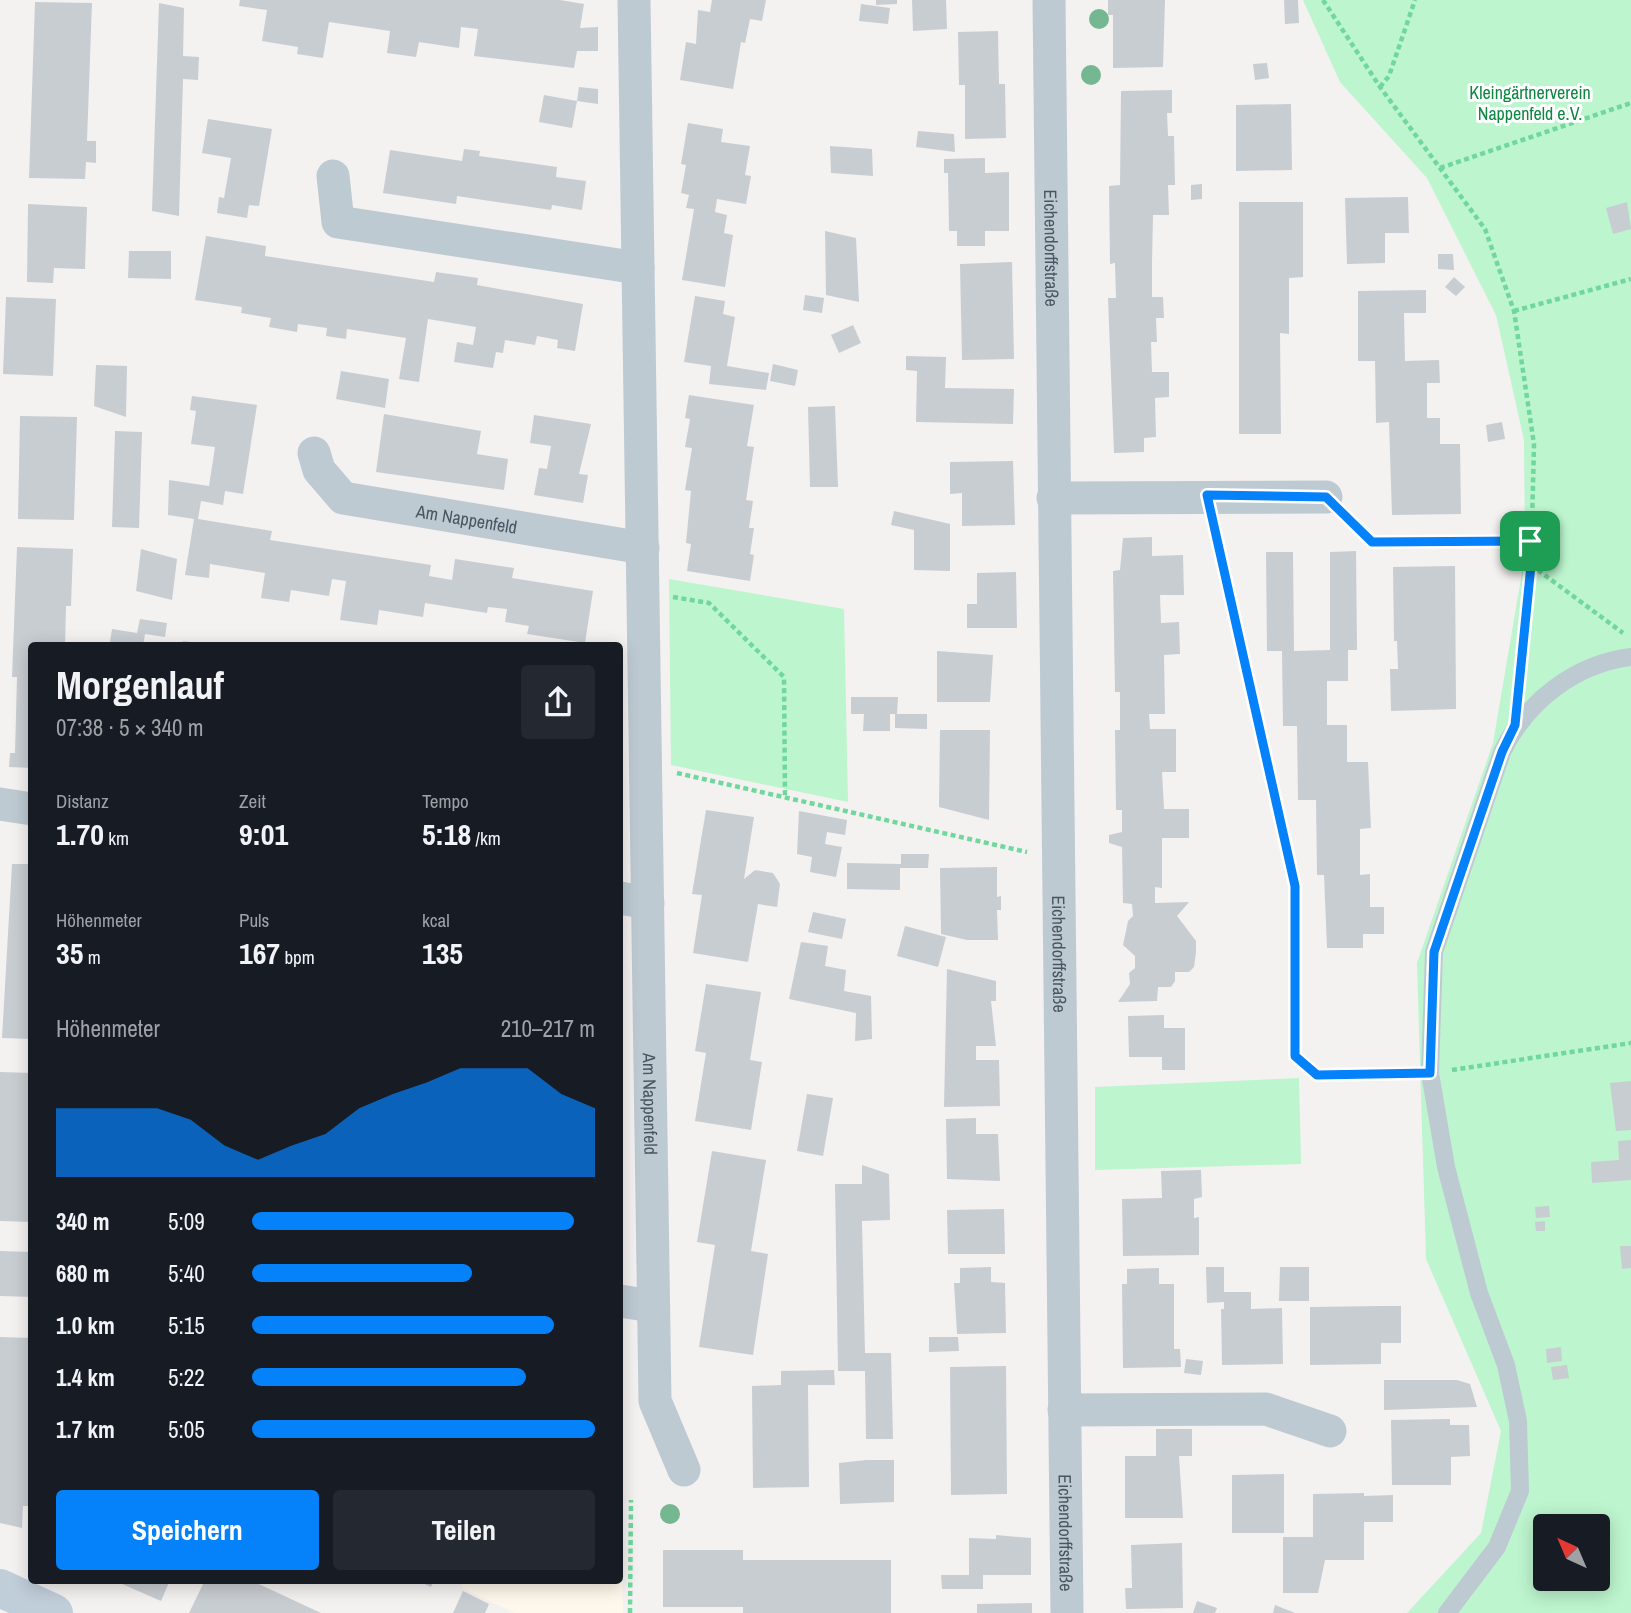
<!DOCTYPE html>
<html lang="de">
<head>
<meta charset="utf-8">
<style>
  :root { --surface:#171b24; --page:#242831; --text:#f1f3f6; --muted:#9ea1a6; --accent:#0581fa }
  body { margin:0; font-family:"Archivo Narrow",sans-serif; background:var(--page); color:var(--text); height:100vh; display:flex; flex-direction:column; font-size:26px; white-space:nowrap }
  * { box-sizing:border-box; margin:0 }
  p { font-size:23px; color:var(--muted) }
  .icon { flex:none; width:38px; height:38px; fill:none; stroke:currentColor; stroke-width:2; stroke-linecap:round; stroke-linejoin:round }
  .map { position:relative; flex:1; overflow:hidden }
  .sheet { position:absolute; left:28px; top:642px; width:595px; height:942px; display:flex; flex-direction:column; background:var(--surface); border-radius:7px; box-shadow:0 4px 18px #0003 }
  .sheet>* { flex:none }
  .needle { width:46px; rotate:316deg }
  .buttons { position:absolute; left:1533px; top:1514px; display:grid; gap:14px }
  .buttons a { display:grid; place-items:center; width:77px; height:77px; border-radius:7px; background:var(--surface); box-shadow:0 4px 18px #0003; font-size:35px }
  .pin { position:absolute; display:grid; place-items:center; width:60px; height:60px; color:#fff; margin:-30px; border-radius:14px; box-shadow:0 4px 10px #0006 }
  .round { display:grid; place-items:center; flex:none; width:74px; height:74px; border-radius:7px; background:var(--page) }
  .head { display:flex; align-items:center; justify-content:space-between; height:119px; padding:0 28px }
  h1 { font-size:38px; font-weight:700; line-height:52px }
  .figures { display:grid; grid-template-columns:repeat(3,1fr); gap:10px; height:119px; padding:7px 28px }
  .figures div { display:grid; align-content:center }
  .figures b { font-size:30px; font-weight:700 }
  .figures small { font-size:19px; font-weight:400 }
  .figures p { font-size:19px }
  .chart { height:196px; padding:14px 28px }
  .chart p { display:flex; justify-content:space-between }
  .chart svg { width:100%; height:126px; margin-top:7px; fill:var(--accent); opacity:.7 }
  .button { display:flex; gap:14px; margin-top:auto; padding:14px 28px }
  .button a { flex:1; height:80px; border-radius:7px; background:var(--accent); color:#fff; font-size:28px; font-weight:700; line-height:80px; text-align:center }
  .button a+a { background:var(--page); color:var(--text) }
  ul { padding:0 28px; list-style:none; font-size:23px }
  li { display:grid; grid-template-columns:112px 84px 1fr; align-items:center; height:52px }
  li i { height:18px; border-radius:9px; background:var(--accent) }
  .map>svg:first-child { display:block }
  .commercial { fill:#fef7eb }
  .green { fill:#bdf5ce; fill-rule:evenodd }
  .building { fill:#c8cdd2 }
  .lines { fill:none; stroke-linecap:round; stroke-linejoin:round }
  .path { stroke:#70d79d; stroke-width:4.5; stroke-dasharray:5 3.5; stroke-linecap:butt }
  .lane { stroke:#becad2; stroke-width:18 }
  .street { stroke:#becad2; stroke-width:33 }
  .secondary { stroke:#c0ceda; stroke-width:38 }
  .tree { fill:#75b790 }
  .route-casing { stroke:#fff; stroke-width:14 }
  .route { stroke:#0581fa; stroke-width:9 }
  .labels { text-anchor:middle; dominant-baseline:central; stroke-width:6; stroke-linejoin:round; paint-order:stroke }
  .park-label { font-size:18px; fill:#0d8741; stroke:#fff }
  .street-label { font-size:18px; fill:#475761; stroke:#fff }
</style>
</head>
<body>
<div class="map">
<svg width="1631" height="1613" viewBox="0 0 1631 1613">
  <rect width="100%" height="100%" fill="#f4f1f1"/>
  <polygon class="commercial" points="620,1459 623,1613 515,1613 462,1588 462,1580 620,1580"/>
  <g class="green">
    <path d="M1303,0H1631V1613H1407L1481,1533L1501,1431L1426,1259L1417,963L1493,743L1525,555L1524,440L1496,315L1427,178L1340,82ZM1545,1526H1598V1578H1545Z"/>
    <polygon points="669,579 844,609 848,802 671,765"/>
    <polygon points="1299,1078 1301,1164 1095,1170 1095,1087"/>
  </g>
  <g class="building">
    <polygon points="240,0 560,0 584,4 580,28 598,27 598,51 577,51 574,68 474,56 478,29 461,27 459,48 419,42 416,57 387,53 390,31 329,22 323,58 297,54 298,47 262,41 267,10 239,6"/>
    <polygon points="712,0 766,0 762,21 750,19 745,43 741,42 733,89 680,80 686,42 696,44 698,10 710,12"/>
    <polygon points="876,0 897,0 897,4 876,5"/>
    <polygon points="912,0 946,0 947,29 913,31"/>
    <polygon points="1108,0 1165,0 1163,67 1113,68 1113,15 1108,15"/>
    <polygon points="1284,0 1298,0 1299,23 1285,24"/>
    <polygon points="35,2 92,3 87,141 96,141 96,163 86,162 85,179 29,178"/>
    <polygon points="159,3 184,8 183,56 199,57 198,80 183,79 179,216 152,211"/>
    <polygon points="861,4 890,8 888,24 859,21"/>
    <polygon points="998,31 999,84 1005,84 1006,138 965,139 965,85 959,85 958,32"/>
    <polygon points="1267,63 1269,78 1255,80 1253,64"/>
    <polygon points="579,87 598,89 598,104 577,101"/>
    <polygon points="1172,90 1172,113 1167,113 1168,136 1174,136 1175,185 1168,185 1169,215 1153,215 1152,263 1152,297 1163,297 1164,318 1156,318 1157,342 1151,342 1152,372 1169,372 1169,397 1155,398 1156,437 1144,438 1144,452 1114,453 1108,298 1116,298 1115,263 1110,264 1109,186 1120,185 1121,91"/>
    <polygon points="544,95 577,101 572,128 539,122"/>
    <polygon points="1291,104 1292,170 1236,171 1236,105"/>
    <polygon points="208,119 272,129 259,206 249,205 247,218 217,213 219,197 224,198 231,158 202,153"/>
    <polygon points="688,123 723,129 721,142 750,146 745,175 751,176 746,204 717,199 715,212 727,215 724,233 733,235 725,287 682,280 694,209 686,208 689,195 681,193 686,165 681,164"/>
    <polygon points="918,131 954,134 955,152 916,147"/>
    <polygon points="830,146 872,149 873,176 831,173"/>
    <polygon points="464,149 480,151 479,156 557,167 556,177 586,181 582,210 552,205 551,210 457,196 456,204 383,193 390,150 462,161"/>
    <polygon points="985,158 985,173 1009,172 1009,231 985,231 985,246 957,246 957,231 949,231 948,173 944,173 944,159"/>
    <polygon points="1202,184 1202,199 1191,200 1191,185"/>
    <polygon points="1408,197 1409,233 1385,233 1385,263 1347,264 1345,198"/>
    <polygon points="1239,202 1303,202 1303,277 1289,278 1289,334 1280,333 1281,434 1239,434"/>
    <polygon points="1627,202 1631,229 1613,234 1606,208"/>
    <polygon points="28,204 87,207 85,269 54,268 53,283 27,282"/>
    <polygon points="825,231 856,238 859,302 826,295"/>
    <polygon points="206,236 266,246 265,256 434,282 436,272 478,278 477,285 583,304 575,351 557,348 558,340 537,336 535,345 505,340 503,353 496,352 493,368 454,362 457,342 473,345 476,327 428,319 419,382 399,379 406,338 347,329 346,339 326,336 327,328 298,324 297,332 269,327 271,318 241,313 242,307 195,300"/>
    <polygon points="129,251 171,251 171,279 128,278"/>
    <polygon points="1438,254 1453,254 1454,270 1438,269"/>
    <polygon points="1012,262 1014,359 962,360 960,264"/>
    <polygon points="1454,277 1465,287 1456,296 1445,287"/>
    <polygon points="1426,290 1426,313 1404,313 1405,361 1439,360 1440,383 1427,383 1427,418 1440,418 1440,444 1460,444 1461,514 1392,515 1389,422 1376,423 1375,361 1358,361 1358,291"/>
    <polygon points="805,295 824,298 822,313 803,310"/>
    <polygon points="695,296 725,301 723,314 735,317 727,366 769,373 766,390 709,384 711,366 684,362"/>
    <polygon points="6,297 56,299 53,376 3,374"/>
    <polygon points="853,325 861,343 839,353 831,335"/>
    <polygon points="906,356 946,357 945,388 1014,389 1013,424 916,422 917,371 906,370"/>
    <polygon points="773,364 798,370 795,386 770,381"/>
    <polygon points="96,365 127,366 126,417 94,406"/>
    <polygon points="341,371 389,379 385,408 336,399"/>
    <polygon points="689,395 754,405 747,446 754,447 746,500 753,501 749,528 754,528 750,554 754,555 750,581 687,571 691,544 686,543 691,491 685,490 692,448 685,447 690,419 685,418"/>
    <polygon points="192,396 257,405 243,494 225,491 223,505 201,501 198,519 272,531 270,540 431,565 429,576 452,580 455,559 514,568 512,578 593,591 585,643 527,634 529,626 505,622 507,609 488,607 487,613 425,603 423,617 379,610 377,625 340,620 346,581 332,579 329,596 291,590 289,602 261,598 265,573 210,564 209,578 185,575 194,519 168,515 169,480 209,486 215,447 191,444 196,411 190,410"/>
    <polygon points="835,406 838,487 810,487 808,407"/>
    <polygon points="384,414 481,431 477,454 508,459 504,490 376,472"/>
    <polygon points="534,415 591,424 579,474 588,475 583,503 534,495 539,468 547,469 551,446 530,443"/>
    <polygon points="20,416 77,417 74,520 18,519"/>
    <polygon points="1502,422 1505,439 1488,442 1486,425"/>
    <polygon points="115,431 142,432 139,528 112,527"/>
    <polygon points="1013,461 1015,525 962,526 962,493 950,494 950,462"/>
    <polygon points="894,511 950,524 950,571 914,570 914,530 891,525"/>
    <polygon points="1152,537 1152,556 1183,555 1184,595 1160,595 1161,623 1179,622 1180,654 1164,655 1165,714 1149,714 1150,729 1176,729 1176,772 1162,772 1164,809 1189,809 1189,838 1162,838 1162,888 1155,887 1155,903 1189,902 1177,916 1196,941 1196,952 1194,967 1189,972 1175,972 1175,981 1171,987 1158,987 1157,1001 1118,1002 1130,984 1129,973 1135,968 1135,956 1123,945 1128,921 1133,916 1132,904 1123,903 1122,847 1109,843 1109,835 1122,832 1122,810 1116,810 1115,730 1120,730 1120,692 1115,692 1113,571 1120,570 1123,538"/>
    <polygon points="17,547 73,549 71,606 66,606 65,646 32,646 32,768 9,767 10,753 15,753 17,677 12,677"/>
    <polygon points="141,549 177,559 172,600 136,591"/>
    <polygon points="1356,551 1357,650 1348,650 1348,681 1327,681 1327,725 1347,725 1347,762 1368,762 1371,828 1360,829 1360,875 1370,874 1370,907 1384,907 1384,934 1363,934 1363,948 1327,948 1324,875 1317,875 1316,800 1298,800 1297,726 1283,726 1282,651 1267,651 1266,552 1293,552 1294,651 1330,650 1330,552"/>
    <polygon points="1455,566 1456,709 1391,711 1390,669 1398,669 1397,641 1394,641 1393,567"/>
    <polygon points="1016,572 1017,628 967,628 967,604 977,604 977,573"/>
    <polygon points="140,619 167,623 165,637 145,634 143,646 115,646 116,643 110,642 112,629 137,633"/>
    <polygon points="183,641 206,644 206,646 182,646"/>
    <polygon points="937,651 993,655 990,702 937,702"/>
    <polygon points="851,697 898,697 897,714 927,714 927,729 895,728 895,714 890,714 890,731 863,731 864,714 851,714"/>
    <polygon points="940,730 990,730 989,820 939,807"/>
    <polygon points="706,810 754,817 744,879 755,870 773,873 780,884 777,907 758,904 748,962 693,953 702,895 692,894"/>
    <polygon points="799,811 847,820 845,835 827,832 825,844 842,847 836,877 810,872 812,857 797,854"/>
    <polygon points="901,854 929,854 928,868 900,868 900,890 847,889 847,863 901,864"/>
    <polygon points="12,864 32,864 32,1039 2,1038"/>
    <polygon points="997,867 997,897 1001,896 1001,910 997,910 998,940 967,940 941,934 940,868"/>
    <polygon points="813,912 846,919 842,939 808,932"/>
    <polygon points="905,926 946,937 938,967 897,956"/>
    <polygon points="801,942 828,946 825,966 846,970 844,991 871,996 872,1039 855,1041 856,1013 789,999"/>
    <polygon points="947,969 996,981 996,1001 991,1001 996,1046 976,1046 976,1060 999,1060 1000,1106 944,1107"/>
    <polygon points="706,984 761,992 750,1060 762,1062 751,1130 695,1121 706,1053 695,1051"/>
    <polygon points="1164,1015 1164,1028 1185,1028 1185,1070 1162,1070 1162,1057 1129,1057 1128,1016"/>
    <polygon points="0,1072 32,1073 32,1222 0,1221"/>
    <polygon points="1631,1081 1631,1130 1616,1131 1610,1083"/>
    <polygon points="807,1094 833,1098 823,1156 797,1151"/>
    <polygon points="976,1118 976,1134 998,1134 1000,1181 947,1179 946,1119"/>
    <polygon points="1631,1140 1631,1180 1592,1183 1591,1162 1619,1160 1618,1141"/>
    <polygon points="712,1151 766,1160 751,1251 768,1254 753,1355 699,1347 715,1245 697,1242"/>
    <polygon points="862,1165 889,1174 890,1220 862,1221 865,1353 891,1353 893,1439 866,1439 865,1371 838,1371 835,1184 862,1184"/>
    <polygon points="1201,1170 1202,1197 1194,1199 1194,1218 1199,1217 1199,1255 1123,1256 1122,1199 1162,1198 1161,1171"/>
    <polygon points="1549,1206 1550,1217 1536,1218 1535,1207"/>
    <polygon points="1004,1209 1005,1254 948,1254 947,1210"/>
    <polygon points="1545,1221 1545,1231 1536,1231 1535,1222"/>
    <polygon points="1620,1246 1631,1246 1631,1268 1622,1269"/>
    <polygon points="0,1251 32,1252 32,1297 0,1296"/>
    <polygon points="991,1267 991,1282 1005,1283 1006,1333 957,1334 954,1283 960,1283 960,1268"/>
    <polygon points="1206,1267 1224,1267 1224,1292 1251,1292 1251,1309 1282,1308 1283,1364 1222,1365 1221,1309 1224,1309 1224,1302 1207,1303"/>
    <polygon points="1280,1267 1309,1267 1309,1301 1279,1301"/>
    <polygon points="1159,1268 1159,1284 1174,1284 1174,1349 1180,1349 1181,1367 1123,1368 1122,1284 1127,1284 1127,1269"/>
    <polygon points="1381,1306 1401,1306 1401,1343 1381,1343 1381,1364 1310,1365 1310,1307"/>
    <polygon points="0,1337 32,1338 32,1506 23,1506 22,1528 0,1523"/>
    <polygon points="929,1337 958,1337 959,1351 929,1352"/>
    <polygon points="1561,1347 1562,1361 1547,1363 1546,1349"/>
    <polygon points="1186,1359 1203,1361 1201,1375 1184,1373"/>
    <polygon points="1567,1365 1569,1378 1553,1380 1551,1367"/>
    <polygon points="1006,1366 1007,1494 951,1495 950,1367"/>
    <polygon points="834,1370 835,1385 808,1385 809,1487 753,1488 752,1386 781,1385 781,1371"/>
    <polygon points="1384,1380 1457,1380 1470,1384 1477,1407 1384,1410"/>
    <polygon points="1450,1419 1450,1425 1469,1425 1470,1456 1451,1457 1451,1485 1392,1485 1391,1420"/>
    <polygon points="1156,1429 1192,1429 1192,1456 1179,1456 1183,1518 1125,1518 1125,1456 1156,1456"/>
    <polygon points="866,1460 894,1460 894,1502 840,1504 839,1463"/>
    <polygon points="1284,1474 1284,1533 1232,1533 1232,1475"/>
    <polygon points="1364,1493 1364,1496 1393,1495 1393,1522 1364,1522 1364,1560 1325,1560 1318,1593 1283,1593 1283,1537 1313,1537 1313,1494"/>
    <polygon points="996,1535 1031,1538 1031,1575 983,1575 983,1589 942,1589 941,1575 969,1575 969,1538 996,1539"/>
    <polygon points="1182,1543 1183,1608 1126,1609 1125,1588 1132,1588 1131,1545"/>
    <polygon points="663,1550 743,1550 743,1560 891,1560 891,1613 743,1613 743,1607 663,1607"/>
    <polygon points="113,1580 170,1580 161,1601"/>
    <polygon points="205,1580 250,1580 321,1613 189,1613"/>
    <polygon points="416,1580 434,1580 431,1587"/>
    <polygon points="463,1591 489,1604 485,1613 453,1613"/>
    <polygon points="1197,1601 1217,1608 1215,1613 1193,1613"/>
    <polygon points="1032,1603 1032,1613 977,1613 977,1604"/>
    <polygon points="1275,1605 1295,1613 1273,1613"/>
  </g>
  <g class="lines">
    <g class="path">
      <polyline points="1323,0 1380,87 1485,229 1514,311 1534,444 1531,565 1519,686"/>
      <polyline points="1380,87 1389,76 1415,0"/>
      <polyline points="1440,168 1631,103"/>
      <polyline points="1514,311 1631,279"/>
      <polyline points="1349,520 1372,543 1530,541"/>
      <polyline points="1215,528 1295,886 1295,1056 1317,1075 1408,1074"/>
      <polyline points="1531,565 1623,633"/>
      <polyline points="673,597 709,603 784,677 785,796"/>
      <polyline points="677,773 1027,852"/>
      <polyline points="1452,1070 1631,1043"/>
      <polyline points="630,1613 631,1500"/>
    </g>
    <path class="lane" d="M1447,1613L1497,1547L1520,1491L1518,1421L1506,1365L1479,1293L1446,1167L1430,1073L1434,952L1502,752C1527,701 1575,664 1631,657"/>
    <g class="street">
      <path id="s1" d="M634,0L655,1401L684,1470"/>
      <path id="s2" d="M1049,0L1067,1613"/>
      <polyline points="333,176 338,222 638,268"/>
      <path id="s3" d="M314,453L319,470L343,498L643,548"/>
      <polyline points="1053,498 1326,497"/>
      <polyline points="0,804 32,809"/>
      <polyline points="620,898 648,903"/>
      <polyline points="620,1301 652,1306"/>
      <polyline points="1064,1410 1266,1409 1330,1431"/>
    </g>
    <polyline class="secondary" points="0,1588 54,1613"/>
  </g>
  <g class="tree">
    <circle cx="1099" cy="19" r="10"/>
    <circle cx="1091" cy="75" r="10"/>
    <circle cx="670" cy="1514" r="10"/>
  </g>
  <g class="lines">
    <defs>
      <polygon id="route" points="1207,495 1326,497 1372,542 1530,541 1531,565 1515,725 1502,752 1434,952 1430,1073 1317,1075 1295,1056 1295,886"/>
    </defs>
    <use href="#route" class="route-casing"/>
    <use href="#route" class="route"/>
  </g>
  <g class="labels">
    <g class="park-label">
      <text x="1530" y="92">Kleingärtnerverein<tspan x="1530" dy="21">Nappenfeld e.V.</tspan></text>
    </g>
    <g class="street-label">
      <text stroke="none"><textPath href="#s2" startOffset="248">Eichendorffstraße</textPath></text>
      <text stroke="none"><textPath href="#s3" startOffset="180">Am Nappenfeld</textPath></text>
      <text stroke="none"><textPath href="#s2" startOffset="954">Eichendorffstraße</textPath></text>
      <text stroke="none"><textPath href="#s1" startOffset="1104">Am Nappenfeld</textPath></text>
      <text stroke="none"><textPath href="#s2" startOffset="1533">Eichendorffstraße</textPath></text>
    </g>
  </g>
</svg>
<div class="buttons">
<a><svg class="needle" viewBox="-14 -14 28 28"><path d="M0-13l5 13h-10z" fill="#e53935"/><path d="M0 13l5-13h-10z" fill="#9ea1a6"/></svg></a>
</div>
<div class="pin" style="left:1530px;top:541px;background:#1e9e55"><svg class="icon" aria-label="arrive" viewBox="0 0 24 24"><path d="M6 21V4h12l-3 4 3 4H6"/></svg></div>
<section class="sheet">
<div class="head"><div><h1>Morgenlauf</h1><p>07:38 · 5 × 340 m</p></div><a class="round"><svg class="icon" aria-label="share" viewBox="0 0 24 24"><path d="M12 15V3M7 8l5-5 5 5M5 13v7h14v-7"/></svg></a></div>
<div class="figures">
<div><p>Distanz</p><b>1.70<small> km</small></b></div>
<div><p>Zeit</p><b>9:01</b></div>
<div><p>Tempo</p><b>5:18<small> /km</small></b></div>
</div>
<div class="figures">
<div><p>Höhenmeter</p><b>35<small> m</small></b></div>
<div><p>Puls</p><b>167<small> bpm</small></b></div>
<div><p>kcal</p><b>135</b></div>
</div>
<div class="chart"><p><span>Höhenmeter</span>210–217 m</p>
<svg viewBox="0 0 160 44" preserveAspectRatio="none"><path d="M0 44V20L10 20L20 20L30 20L40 24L50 33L60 38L70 33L80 29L90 20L100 15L110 11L120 6L130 6L140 6L150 15L160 20V44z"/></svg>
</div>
<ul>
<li><b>340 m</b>5:09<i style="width:94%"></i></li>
<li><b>680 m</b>5:40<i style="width:64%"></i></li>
<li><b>1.0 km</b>5:15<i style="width:88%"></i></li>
<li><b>1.4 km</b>5:22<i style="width:80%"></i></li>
<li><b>1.7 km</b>5:05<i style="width:100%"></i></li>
</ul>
<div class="button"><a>Speichern</a><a>Teilen</a></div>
</section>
</div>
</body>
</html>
